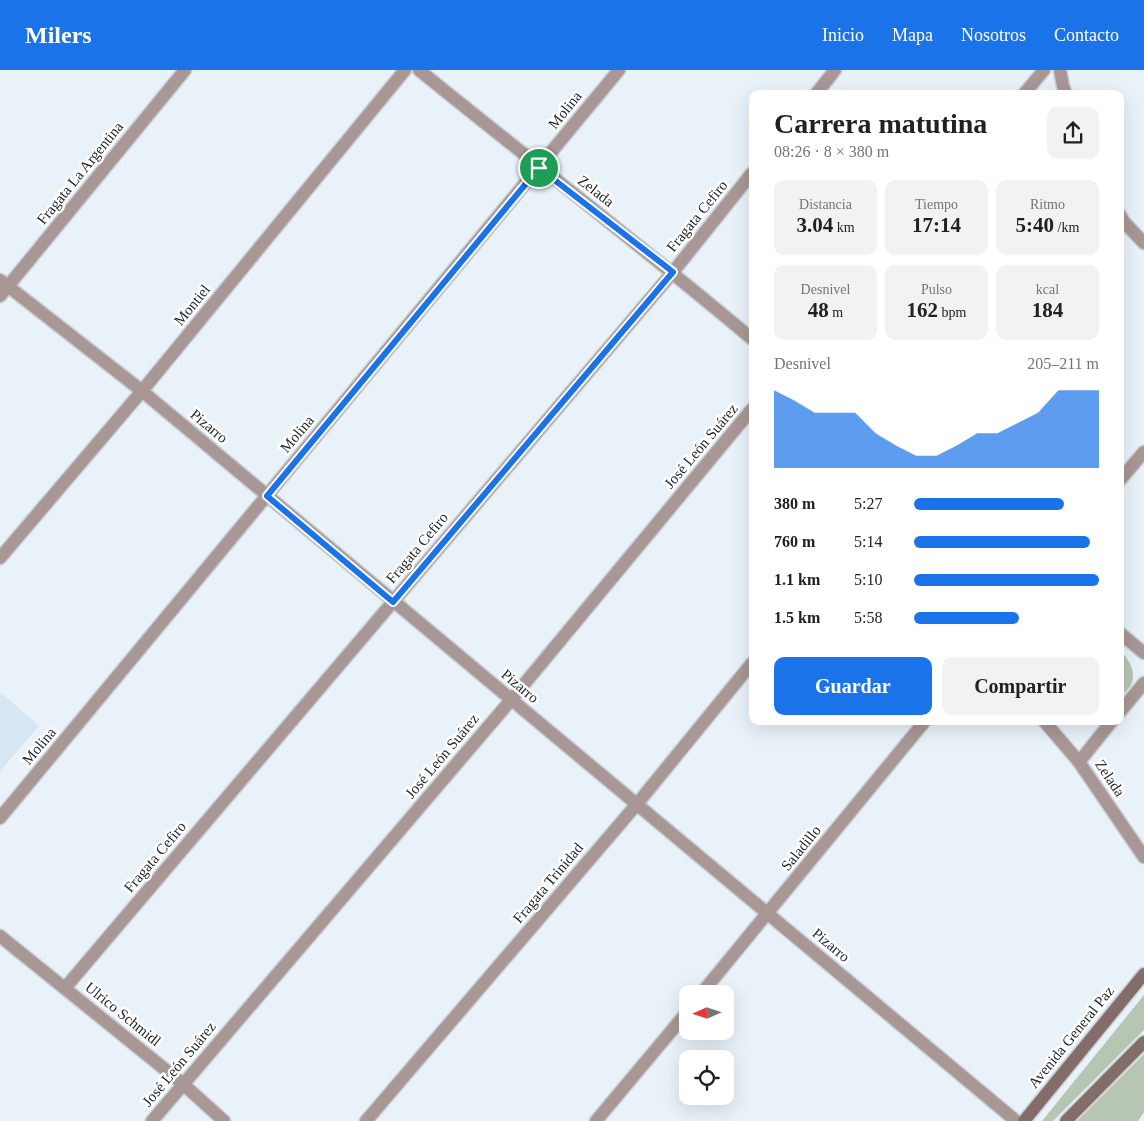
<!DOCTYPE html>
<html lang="es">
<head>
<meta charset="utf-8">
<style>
  :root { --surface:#fff; --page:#f2f2f2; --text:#202124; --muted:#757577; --accent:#1a73e8 }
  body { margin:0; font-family:Georgia,serif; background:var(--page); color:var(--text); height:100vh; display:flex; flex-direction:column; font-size:19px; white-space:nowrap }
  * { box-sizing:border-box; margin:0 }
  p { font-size:16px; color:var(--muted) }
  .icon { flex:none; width:28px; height:28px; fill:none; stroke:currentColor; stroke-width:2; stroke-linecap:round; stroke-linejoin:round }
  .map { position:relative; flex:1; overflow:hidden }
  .side { position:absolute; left:749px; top:20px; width:375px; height:635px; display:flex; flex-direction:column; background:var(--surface); border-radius:10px; box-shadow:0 5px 20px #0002 }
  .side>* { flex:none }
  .needle { width:32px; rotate:267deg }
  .fabs { position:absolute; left:679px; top:915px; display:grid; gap:10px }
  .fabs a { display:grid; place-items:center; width:55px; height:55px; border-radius:10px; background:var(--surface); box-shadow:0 5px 20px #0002; font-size:25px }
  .pin { position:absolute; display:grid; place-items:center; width:42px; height:42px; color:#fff; margin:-21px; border:2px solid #fff; border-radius:50%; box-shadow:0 1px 5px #0007 }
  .round { display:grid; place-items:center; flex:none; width:52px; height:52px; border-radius:10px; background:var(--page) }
  .headline { display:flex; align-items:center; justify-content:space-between; height:85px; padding:0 25px }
  h1 { font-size:28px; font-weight:700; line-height:38px }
  .stats { display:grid; grid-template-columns:repeat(3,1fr); gap:8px; height:85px; padding:5px 25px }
  .stats div { display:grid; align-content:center; border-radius:10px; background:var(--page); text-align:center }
  .stats b { font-size:21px; font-weight:700 }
  .stats small { font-size:14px; font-weight:400 }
  .stats p { font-size:14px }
  .chart { height:140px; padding:10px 25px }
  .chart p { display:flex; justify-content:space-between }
  .chart svg { width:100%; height:90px; margin-top:5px; fill:var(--accent); opacity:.7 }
  .button { display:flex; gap:10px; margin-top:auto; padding:10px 25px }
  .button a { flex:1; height:58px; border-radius:10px; background:var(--accent); color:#fff; font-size:20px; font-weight:700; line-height:58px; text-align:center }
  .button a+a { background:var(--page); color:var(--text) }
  ul { padding:0 25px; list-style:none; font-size:16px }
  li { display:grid; grid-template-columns:80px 60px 1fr; align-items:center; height:38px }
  li i { height:12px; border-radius:6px; background:var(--accent) }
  header { display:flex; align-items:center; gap:30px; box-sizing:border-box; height:70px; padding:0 25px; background:var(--accent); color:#fff }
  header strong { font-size:24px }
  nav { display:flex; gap:28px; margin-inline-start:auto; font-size:18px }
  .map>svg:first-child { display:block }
  .built { fill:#d6e6f2 }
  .green { fill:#b6c6b2 }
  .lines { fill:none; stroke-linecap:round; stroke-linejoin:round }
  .street-casing { stroke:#c6cdd4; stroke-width:15 }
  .secondary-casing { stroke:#c6cdd4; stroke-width:15 }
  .street { stroke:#a89794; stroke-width:12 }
  .secondary { stroke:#846c69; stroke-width:12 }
  .route-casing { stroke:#fff; stroke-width:10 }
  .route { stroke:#1a73e8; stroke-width:6 }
  .labels { text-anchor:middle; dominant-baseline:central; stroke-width:5; stroke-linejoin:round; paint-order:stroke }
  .street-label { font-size:15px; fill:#24272a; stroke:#fff }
</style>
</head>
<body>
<header>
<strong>Milers</strong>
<nav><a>Inicio</a><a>Mapa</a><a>Nosotros</a><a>Contacto</a></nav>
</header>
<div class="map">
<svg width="1144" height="1051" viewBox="0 0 1144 1051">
  <rect width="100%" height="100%" fill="#e9f1f9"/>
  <polygon class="built" points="0,622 39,656 0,701"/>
  <g class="green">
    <path d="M1120,581C1129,589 1137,602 1131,615C1129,619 1123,624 1120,628Z"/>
    <polygon points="1144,925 1144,960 1053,1051 1042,1051"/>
    <polygon points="1144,984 1144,1042 1138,1051 1077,1051"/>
  </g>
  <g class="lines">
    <defs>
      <g id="street">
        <path d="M419,0C530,90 643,177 752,269"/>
        <polyline points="1060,0 1063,16 1066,24"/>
        <polyline points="816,24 835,0"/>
        <polyline points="1024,24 1044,0"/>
        <polyline points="1120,145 1124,152 1144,173"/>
        <polyline points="0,210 142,321 1016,1051"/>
        <polyline points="0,226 185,0"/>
        <polyline points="1120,410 1144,382"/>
        <polyline points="0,488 142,321 405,0"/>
        <polyline points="1120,563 1144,583"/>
        <polyline points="1120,642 1144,613"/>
        <polyline points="1044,651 1079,692 1144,787"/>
        <polyline points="1079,692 1112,651"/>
        <polyline points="0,748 619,0"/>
        <polyline points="0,866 183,1014 224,1051"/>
        <polyline points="65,918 673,202 752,103"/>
        <polyline points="701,924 925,651"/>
        <polyline points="152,1051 511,630 752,339"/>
        <polyline points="366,1051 637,734 752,593"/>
        <polyline points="596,1051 688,941"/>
      </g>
      <g id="secondary">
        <polyline points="1024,1051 1144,904"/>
        <polyline points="1066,1051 1144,972"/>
      </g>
    </defs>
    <use href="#street" class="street-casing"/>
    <use href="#secondary" class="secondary-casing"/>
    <use href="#street" class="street"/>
    <use href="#secondary" class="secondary"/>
  </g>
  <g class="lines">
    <defs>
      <polygon id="route" points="539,98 673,202 393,532 267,426"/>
    </defs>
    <use href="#route" class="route-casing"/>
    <use href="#route" class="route"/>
  </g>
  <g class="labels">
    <g class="street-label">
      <text transform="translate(565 40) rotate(-51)">Molina</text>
      <text transform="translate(80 103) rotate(-51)">Fragata La Argentina</text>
      <text transform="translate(596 121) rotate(38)">Zelada</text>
      <text transform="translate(697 146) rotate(-51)">Fragata Cefiro</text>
      <text transform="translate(192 235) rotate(-51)">Montiel</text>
      <text transform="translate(209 356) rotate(40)">Pizarro</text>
      <text transform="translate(297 364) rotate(-50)">Molina</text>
      <text transform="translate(701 376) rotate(-50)">José León Suárez</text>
      <text transform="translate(417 478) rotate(-50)">Fragata Cefiro</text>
      <text transform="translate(520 616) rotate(40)">Pizarro</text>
      <text transform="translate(39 676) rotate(-50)">Molina</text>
      <text transform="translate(442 686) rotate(-50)">José León Suárez</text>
      <text transform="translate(1110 708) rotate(56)">Zelada</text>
      <text transform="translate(801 778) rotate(-51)">Saladillo</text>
      <text transform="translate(155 787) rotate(-50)">Fragata Cefiro</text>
      <text transform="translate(548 813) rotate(-50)">Fragata Trinidad</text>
      <text transform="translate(831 875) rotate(40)">Pizarro</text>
      <text transform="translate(123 944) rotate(39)">Ulrico Schmidl</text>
      <text transform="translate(1071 967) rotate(-51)">Avenida General Paz</text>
      <text transform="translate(179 994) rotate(-50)">José León Suárez</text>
    </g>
  </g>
</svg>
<div class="fabs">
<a><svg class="needle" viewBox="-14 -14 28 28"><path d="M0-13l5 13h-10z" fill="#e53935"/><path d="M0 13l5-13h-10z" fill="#757577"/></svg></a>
<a><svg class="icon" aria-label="locate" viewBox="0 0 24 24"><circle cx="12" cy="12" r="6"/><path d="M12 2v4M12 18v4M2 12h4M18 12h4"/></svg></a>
</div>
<div class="pin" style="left:539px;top:98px;background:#1e9e55"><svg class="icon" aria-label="arrive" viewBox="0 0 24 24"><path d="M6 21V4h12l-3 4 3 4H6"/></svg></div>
<section class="side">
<div class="headline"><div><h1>Carrera matutina</h1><p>08:26 · 8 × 380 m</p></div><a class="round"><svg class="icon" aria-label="share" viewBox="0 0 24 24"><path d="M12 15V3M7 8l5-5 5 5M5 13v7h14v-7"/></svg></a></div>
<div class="stats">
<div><p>Distancia</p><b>3.04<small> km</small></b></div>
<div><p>Tiempo</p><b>17:14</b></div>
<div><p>Ritmo</p><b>5:40<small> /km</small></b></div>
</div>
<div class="stats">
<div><p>Desnivel</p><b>48<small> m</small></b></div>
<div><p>Pulso</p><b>162<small> bpm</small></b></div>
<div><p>kcal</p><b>184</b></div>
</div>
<div class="chart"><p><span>Desnivel</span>205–211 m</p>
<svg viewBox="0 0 160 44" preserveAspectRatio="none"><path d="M0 44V6L10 11L20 17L30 17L40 17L50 27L60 33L70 38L80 38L90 33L100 27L110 27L120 22L130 17L140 6L150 6L160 6V44z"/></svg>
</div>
<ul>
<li><b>380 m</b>5:27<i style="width:81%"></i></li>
<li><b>760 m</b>5:14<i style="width:95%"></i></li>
<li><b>1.1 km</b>5:10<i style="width:100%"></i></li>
<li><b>1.5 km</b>5:58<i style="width:57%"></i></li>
</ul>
<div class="button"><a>Guardar</a><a>Compartir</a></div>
</section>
</div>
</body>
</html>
